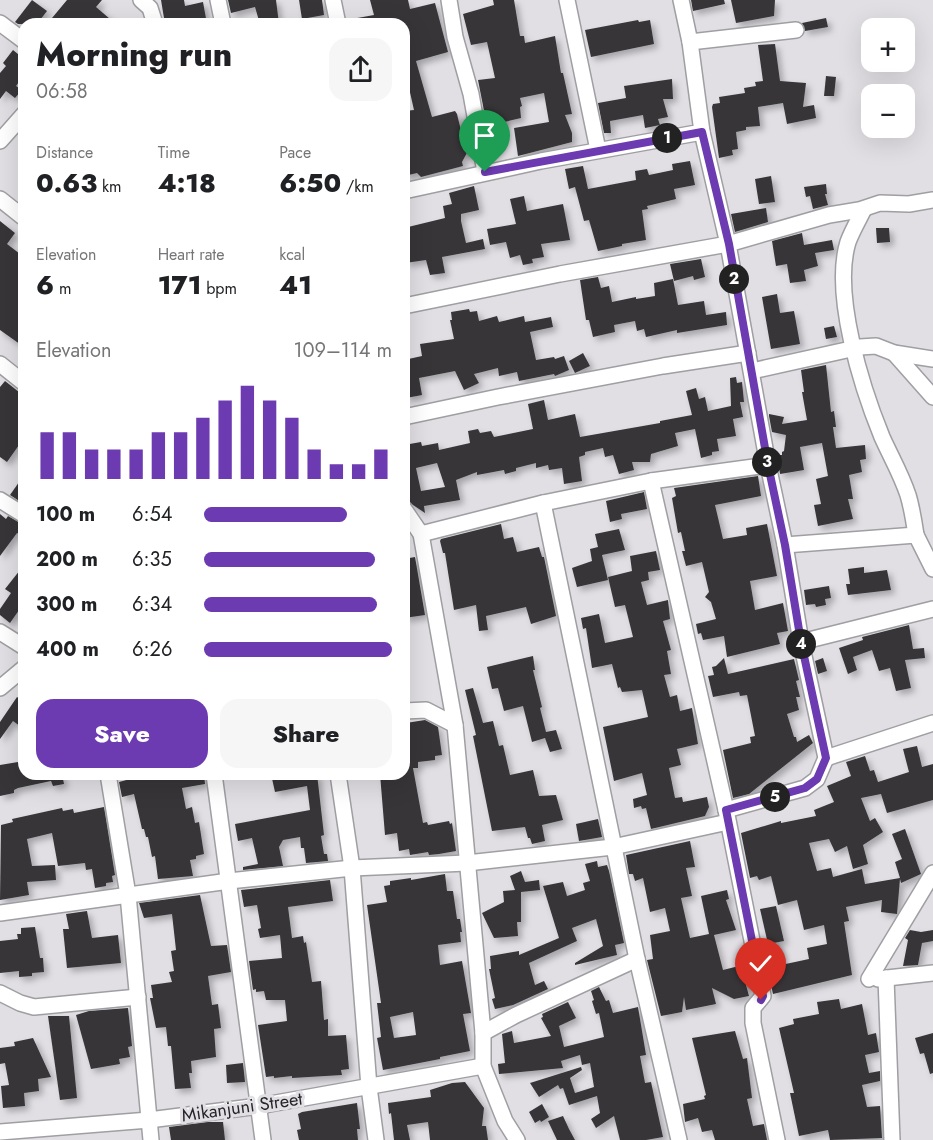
<!DOCTYPE html>
<html lang="en">
<head>
<meta charset="utf-8">
<style>
  :root { --surface:#fff; --page:#f6f6f6; --text:#202124; --muted:#757577; --accent:#6c3ab1 }
  body { margin:0; font-family:Jost,sans-serif; background:var(--page); color:var(--text); height:100vh; display:flex; flex-direction:column; font-size:22px; white-space:nowrap }
  * { box-sizing:border-box; margin:0 }
  p { font-size:20px; color:var(--muted) }
  .icon { flex:none; width:33px; height:33px; fill:none; stroke:currentColor; stroke-width:2; stroke-linecap:round; stroke-linejoin:round }
  .map { position:relative; flex:1; overflow:hidden }
  .drawer { position:absolute; left:18px; top:18px; width:392px; height:762px; display:flex; flex-direction:column; background:var(--surface); border-radius:18px; box-shadow:0 6px 24px #0002 }
  .drawer>* { flex:none }
  .controls { position:absolute; left:861px; top:18px; display:grid; gap:12px }
  .controls a { display:grid; place-items:center; width:54px; height:54px; border-radius:12px; background:var(--surface); box-shadow:0 6px 24px #0002; font-size:30px }
  .pin { position:absolute; display:grid; place-items:center; width:51px; height:51px; color:#fff; margin:-62px -26px; border-radius:50% 50% 50% 0; rotate:-45deg; box-shadow:0 0 6px #0007 }
  .pin .icon { rotate:45deg }
  .km { position:absolute; width:30px; height:30px; margin:-15px; border-radius:50%; background:#222; color:#fff; font-size:16px; line-height:30px; text-align:center }
  .round { display:grid; place-items:center; flex:none; width:63px; height:63px; border-radius:18px; background:var(--page) }
  .overview { display:flex; align-items:center; justify-content:space-between; height:102px; padding:0 18px }
  h1 { font-size:33px; font-weight:800; line-height:45px }
  .figures { display:grid; grid-template-columns:repeat(3,1fr); gap:9px; height:102px; padding:6px 18px }
  .figures div { display:grid; align-content:center }
  .figures b { font-size:26px; font-weight:800 }
  .figures small { font-size:16px; font-weight:400 }
  .figures p { font-size:16px }
  .chart { height:168px; padding:12px 18px }
  .chart p { display:flex; justify-content:space-between }
  .chart svg { width:100%; height:108px; margin-top:6px; stroke:var(--accent); stroke-width:6 }
  .primary-button { display:flex; gap:12px; margin-top:auto; padding:12px 18px }
  .primary-button a { flex:1; height:69px; border-radius:18px; background:var(--accent); color:#fff; font-size:24px; font-weight:800; line-height:69px; text-align:center }
  .primary-button a+a { background:var(--page); color:var(--text) }
  ul { padding:0 18px; list-style:none; font-size:20px }
  li { display:grid; grid-template-columns:96px 72px 1fr; align-items:center; height:45px }
  li i { height:15px; border-radius:8px; background:var(--accent) }
  .map>svg:first-child { display:block }
  .building { fill:#373639; fill-rule:evenodd; filter:url(#shadow) }
  .lines { fill:none; stroke-linecap:round; stroke-linejoin:round }
  .minor-casing { stroke:#9f9ea2; stroke-width:18 }
  .minor { stroke:#fff; stroke-width:15 }
  .route-casing { stroke:#fff; stroke-width:12 }
  .route { stroke:#6c3ab1; stroke-width:8 }
  .labels { text-anchor:middle; dominant-baseline:central; stroke-width:6; stroke-linejoin:round; paint-order:stroke }
  .street-label { font-size:18px; fill:#252426; stroke:#e1dfe4 }
</style>
</head>
<body>
<div class="map">
<svg width="933" height="1140" viewBox="0 0 933 1140">
  <defs>
    <filter id="shadow"><feDropShadow dx="4" dy="4" stdDeviation="3" flood-color="#0004"/></filter>
  </defs>
  <rect width="100%" height="100%" fill="#e1dfe4"/>
  <g class="building">
    <polygon points="32,0 47,11 37,24 18,24 15,22"/>
    <polygon points="67,0 102,0 96,7 110,19 106,24 61,24 52,18"/>
    <polygon points="161,0 184,0 185,6 203,2 207,24 198,24 197,19 165,24"/>
    <polygon points="228,0 276,0 279,24 260,24 255,7 231,13"/>
    <polygon points="299,0 322,0 324,15 302,19"/>
    <polygon points="370,0 408,0 410,9 435,3 448,52 416,61 432,117 455,111 457,114 464,143 466,142 468,151 462,162 463,166 421,177 417,173 404,176 404,111 414,110 404,66 404,22 396,24 353,24 352,19 374,15"/>
    <polygon points="493,0 514,0 520,36 524,36 525,43 555,36 561,73 563,73 572,114 565,115 572,133 572,142 518,156 514,128 549,122 544,93 520,98 522,106 520,107 521,118 487,126 478,80 495,78 487,42 471,45 463,14 494,5"/>
    <polygon points="691,0 724,0 725,4 693,11"/>
    <polygon points="731,0 775,0 774,16 736,23"/>
    <polygon points="826,18 828,27 805,31 802,23"/>
    <polygon points="638,20 639,22 650,20 654,44 591,57 585,30"/>
    <polygon points="775,44 780,81 806,83 803,107 814,105 816,118 787,124 783,103 758,107 760,126 746,127 746,130 736,132 738,149 732,150 733,155 719,158 712,107 713,104 720,103 719,97 745,93 744,88 756,86 755,82 763,81 758,45"/>
    <polygon points="13,50 24,59 24,75 16,86 22,90 15,98 6,91 0,99 0,73 6,66 3,63"/>
    <polygon points="826,76 836,77 834,96 824,96"/>
    <polygon points="672,79 673,99 663,99 668,117 658,119 660,125 645,128 643,115 610,121 611,133 604,133 598,103 626,98 624,86"/>
    <polygon points="690,161 695,185 674,189 676,199 647,206 648,209 642,210 646,240 622,244 622,246 598,251 589,220 584,221 575,187 569,189 565,169 583,166 588,189 636,180 635,171 647,169 649,175 673,170 672,164"/>
    <polygon points="771,176 775,202 759,204 755,179"/>
    <polygon points="826,184 827,194 825,194 828,205 813,209 810,196 806,197 804,187"/>
    <polygon points="474,186 479,210 461,214 461,221 466,243 483,239 485,249 442,257 445,273 430,275 426,260 405,263 404,228 445,218 443,206 452,204 449,193"/>
    <polygon points="524,196 527,211 563,204 570,240 541,244 544,257 532,259 533,263 523,265 520,255 510,258 506,242 490,245 487,229 516,224 510,199"/>
    <polygon points="766,208 768,222 735,232 731,214"/>
    <polygon points="0,221 15,233 7,244 24,257 24,347 0,330"/>
    <polygon points="876,228 889,228 890,242 877,243"/>
    <polygon points="802,233 804,245 832,240 834,250 815,253 818,266 804,270 806,281 790,283 787,264 776,266 772,241"/>
    <polygon points="701,259 705,277 694,280 693,276 674,281 670,264"/>
    <polygon points="598,277 601,288 609,286 612,302 636,297 636,299 655,296 654,283 673,279 678,305 704,301 706,315 726,312 727,325 677,333 677,330 646,337 644,329 637,331 635,321 614,325 615,332 593,337 589,320 586,320 580,280"/>
    <polygon points="777,294 780,313 794,311 800,344 771,349 762,297"/>
    <polygon points="469,309 470,312 477,311 479,321 497,316 499,322 524,316 525,322 551,317 553,327 530,332 536,360 554,357 555,359 564,356 569,370 555,376 554,374 519,381 517,372 499,376 498,368 474,374 479,383 464,390 455,371 419,378 422,395 406,398 404,386 404,360 422,356 420,344 454,339 450,320 452,320 451,312"/>
    <polygon points="834,326 837,337 826,339 824,328"/>
    <polygon points="583,353 590,366 575,373 569,361"/>
    <polygon points="826,365 831,412 834,411 836,427 833,427 836,448 865,445 866,459 860,460 862,472 849,475 853,499 848,499 853,519 818,526 814,505 821,504 816,479 828,476 822,443 800,447 804,470 780,474 777,455 782,455 782,452 784,451 786,435 772,432 769,416 769,414 784,417 782,424 807,420 802,392 804,392 801,370"/>
    <path d="M736,377L737,383L742,382L744,402H740L743,417L733,419L736,436L717,439L719,451L712,452V455L701,458L695,429L675,433L678,446L651,454L650,462H632L634,470L619,474L613,455L605,457L603,448L585,452V455L579,457L582,481L564,484L562,468L549,470L548,465L536,468V463L516,468V471L505,474L504,470L477,475V472L456,480L460,500L424,506L425,513L413,505L404,496V453H406L404,445L421,442L422,446L438,443L439,450L470,443L468,431L478,429L480,433L491,431L494,437L533,429L528,404L544,400L548,420L575,414L580,437L660,423V421L692,415L686,391L696,388L699,399L705,397L708,411L731,406L730,378ZM437,463L445,487L421,491L416,468Z"/>
    <polygon points="5,381 24,396 24,450 19,445 7,462 0,457 0,387"/>
    <polygon points="24,475 24,504 10,495"/>
    <polygon points="758,476 761,496 715,505 723,539 747,535 746,528 767,524 777,576 750,581 755,610 783,603 788,631 777,633 780,644 727,657 724,636 703,640 701,633 698,634 696,624 716,619 711,602 705,597 709,592 702,562 686,566 682,551 685,551 681,532 678,533 672,498 676,496 674,488"/>
    <polygon points="644,492 647,509 621,514 622,519 610,522 606,501"/>
    <polygon points="0,514 6,519 8,516 24,525 24,537 17,533 0,556"/>
    <polygon points="501,524 504,539 513,537 517,552 539,547 542,557 544,557 556,616 531,624 526,607 486,616 488,630 479,631 476,605 454,610 445,553 443,553 440,541 441,539"/>
    <polygon points="619,529 625,550 602,555 608,580 577,587 572,568 592,561 590,549 598,547 595,534"/>
    <polygon points="656,551 660,570 648,572 649,580 641,582 647,605 668,600 670,619 663,621 671,650 667,651 671,674 664,675 670,697 677,695 680,711 692,708 698,744 677,749 681,765 669,768 675,798 682,797 683,802 707,797 709,807 705,816 651,829 646,808 642,809 641,806 634,808 633,799 647,795 642,773 614,781 603,727 648,717 642,690 622,692 620,687 618,688 612,664 592,668 586,628 583,629 581,618 599,614 605,643 633,637 625,605 615,607 608,577 632,571 630,556"/>
    <polygon points="415,557 425,615 404,618 404,559"/>
    <polygon points="24,565 24,603 10,623 0,615 0,609 11,593 5,589"/>
    <polygon points="864,567 864,573 887,570 891,590 848,595 846,584 850,584 848,569"/>
    <polygon points="829,586 831,598 825,599 826,605 816,607 815,604 806,605 804,590"/>
    <polygon points="909,625 913,649 924,648 925,658 905,660 911,688 896,691 890,668 879,671 872,650 853,657 857,670 848,674 839,648 863,640 862,637"/>
    <polygon points="533,656 535,670 533,670 542,707 540,708 546,732 556,730 562,749 550,752 545,738 532,742 523,706 504,711 498,688 492,689 487,667"/>
    <polygon points="724,658 728,674 794,659 799,680 796,681 800,697 796,697 799,710 787,714 794,737 796,737 797,742 809,735 813,743 749,794 733,798 723,750 751,743 750,737 755,736 747,695 740,696 739,692 713,697 708,676 714,675 712,667 716,666"/>
    <polygon points="823,658 827,671 818,674 815,661"/>
    <polygon points="473,688 483,723 493,721 499,746 503,745 510,775 533,770 539,796 556,795 563,820 542,825 545,841 532,844 530,838 528,838 525,827 492,831 473,736 476,735 465,690"/>
    <polygon points="17,697 24,702 24,729 13,721 0,739 0,722"/>
    <polygon points="425,720 438,727 442,755 435,756 435,760 418,762 418,768 413,768 423,823 427,822 428,825 449,821 450,824 452,823 456,851 439,854 429,855 428,852 410,855 409,849 399,851 397,833 385,835 380,774 404,774 404,742 409,742 406,723"/>
    <polygon points="917,746 922,767 933,764 933,800 887,813 881,794 861,798 870,821 875,818 883,832 863,845 868,864 853,869 847,846 835,852 829,839 809,843 817,871 831,868 833,877 862,869 865,884 900,878 895,862 902,859 892,834 905,829 921,874 901,883 900,879 897,914 881,912 882,900 846,907 849,921 844,922 852,975 773,994 763,948 777,945 781,965 809,959 807,948 827,944 824,925 804,930 797,900 778,905 771,876 759,880 757,876 750,878 741,833 781,821 781,823 816,816 814,810 834,802 827,786 851,776 846,762 865,756 870,771 874,770 878,782 909,772 903,749"/>
    <polygon points="24,761 24,774 62,774 64,784 53,786 51,781 18,788 14,790 14,793 0,796 0,765"/>
    <polygon points="149,774 204,774 205,784 182,788 186,809 192,807 195,823 199,822 204,854 196,856 196,859 190,860 193,876 158,879 155,856 152,857 148,837 146,837 144,829 142,829 134,794 122,797 119,782"/>
    <polygon points="271,774 317,774 324,835 321,836 324,854 327,854 328,861 306,863 304,848 301,848 300,837 283,840 279,847 283,866 243,870 243,867 258,864 252,838 238,841 235,824 310,810 307,786 275,792"/>
    <polygon points="104,807 115,875 112,876 113,882 106,883 106,886 95,888 92,869 86,870 85,863 58,866 52,833 27,839 32,866 55,865 56,880 27,882 29,895 0,900 1,825 13,822 12,819 62,808 63,811 73,809 74,813"/>
    <polygon points="598,819 602,837 579,841 576,824"/>
    <polygon points="690,841 695,867 686,868 692,896 681,898 690,938 709,934 701,896 727,890 729,899 726,900 736,930 714,935 723,970 747,964 751,984 746,985 749,996 734,999 712,988 716,1004 686,1010 684,997 682,1012 661,1016 647,960 653,959 650,935 670,931 665,908 650,912 643,878 635,881 633,874 629,874 626,855"/>
    <polygon points="597,861 598,867 607,865 609,871 624,943 615,945 617,955 575,965 575,963 603,946 596,919 572,928 577,941 529,963 535,985 544,981 548,989 513,1005 495,1009 492,999 495,998 489,969 491,969 490,956 519,951 519,955 559,938 543,886 563,882 567,896 585,890 583,883 590,881 585,864"/>
    <polygon points="521,871 525,882 539,880 540,890 521,892 521,922 517,922 518,936 494,938 482,913 504,902 503,891 515,890 510,876"/>
    <path d="M445,874L447,891H453L457,919H460L462,932H460L461,942L438,945L440,965L462,961L471,1013L463,1014L470,1051L440,1057V1059L383,1070L377,1038L381,1037L377,1003H381L367,905L387,902L384,886L390,885V881L411,878V880ZM413,1012L416,1035L394,1038L390,1017Z"/>
    <polygon points="330,880 333,901 288,907 292,938 303,936 304,943 306,942 312,982 321,981 324,1020 328,1019 328,1036 346,1035 349,1069 341,1070 342,1075 292,1078 292,1076 274,1078 274,1076 266,1077 258,1025 287,1021 285,1000 266,1000 264,991 256,992 256,989 253,990 249,961 282,958 280,935 260,938 258,929 261,928 257,905 244,907 241,890"/>
    <polygon points="200,895 211,946 227,945 231,972 208,976 212,1005 218,1004 221,1028 214,1029 216,1057 191,1061 192,1073 189,1073 191,1088 175,1089 171,1046 168,1046 166,1027 156,1028 150,998 153,998 151,985 172,982 169,972 174,971 171,951 176,950 172,914 144,918 139,903"/>
    <polygon points="776,906 784,941 768,944 760,909"/>
    <polygon points="87,911 92,938 118,935 121,963 67,968 63,929 69,929 66,914"/>
    <polygon points="35,927 40,958 43,958 44,972 32,973 32,976 19,977 19,971 0,973 0,941 18,939 17,934 21,934 21,928"/>
    <polygon points="910,930 921,932 933,930 933,941 922,943 918,965 903,966 908,940 905,938"/>
    <polygon points="599,987 606,1001 609,1000 613,1013 638,1007 646,1055 640,1056 645,1083 651,1082 663,1137 646,1140 620,1140 614,1116 596,1128 591,1119 600,1113 597,1096 569,1105 563,1088 560,1089 558,1085 539,1097 530,1083 581,1067 582,1070 570,1078 575,1093 594,1087 590,1063 582,1065 580,1055 561,1061 563,1068 499,1074 498,1064 505,1063 502,1034 512,1031 514,1043 551,1036 541,1018 543,1017 542,1014 568,1002 576,1018 559,1026 564,1047 604,1037 599,1013 596,1014 592,1001 594,1000 591,991"/>
    <polygon points="839,999 841,1009 862,1004 868,1035 876,1033 879,1052 865,1055 869,1073 880,1071 880,1081 862,1085 867,1107 880,1106 882,1138 830,1140 828,1130 799,1136 790,1093 794,1093 779,1028 794,1024 793,1019 819,1014 817,1002"/>
    <polygon points="128,1008 132,1046 128,1047 130,1057 119,1059 120,1064 91,1069 76,1015 89,1011"/>
    <polygon points="48,1016 69,1016 77,1098 60,1100"/>
    <polygon points="735,1031 743,1059 747,1058 752,1098 747,1099 753,1126 764,1124 767,1140 715,1140 712,1130 702,1132 698,1118 685,1122 683,1104 705,1099 704,1096 706,1095 692,1038"/>
    <polygon points="933,1033 933,1073 930,1074 924,1053 920,1054 915,1038"/>
    <polygon points="33,1038 51,1077 38,1079 39,1091 24,1093 25,1106 3,1108 1,1086 9,1085 5,1063 0,1064 0,1048 15,1046 14,1042"/>
    <polygon points="243,1063 245,1082 227,1083 226,1065"/>
    <polygon points="465,1082 484,1108 482,1126 486,1126 488,1140 430,1140 428,1122 407,1125 410,1140 394,1140 391,1113 389,1114 388,1103 431,1097 430,1090 452,1083"/>
    <polygon points="357,1103 360,1129 357,1129 358,1140 299,1140 297,1130 301,1129 298,1114 302,1112"/>
    <polygon points="542,1104 549,1117 541,1122 540,1120 535,1123 529,1112"/>
    <polygon points="563,1116 569,1129 575,1140 557,1140 548,1121"/>
    <polygon points="208,1122 223,1122 225,1140 171,1140 169,1127"/>
  </g>
  <g class="lines">
    <defs>
      <g id="minor">
        <polyline points="141,0 150,8 155,24"/>
        <polyline points="218,0 223,24"/>
        <polyline points="333,0 338,24"/>
        <polyline points="449,0 455,37 471,94 485,172"/>
        <polyline points="567,0 598,150"/>
        <polyline points="0,23 24,41"/>
        <polyline points="690,42 796,30"/>
        <polyline points="702,132 728,244 768,465 785,545 801,642 826,758 817,779 805,788 726,810"/>
        <polyline points="0,141 24,114"/>
        <polyline points="404,191 541,161 702,132 690,42 681,0"/>
        <polyline points="0,199 24,218"/>
        <path d="M864,209C859,219 852,231 848,242C832,294 862,388 882,437C891,457 901,474 908,495C912,508 914,522 916,535"/>
        <polyline points="404,306 560,274 728,244 829,215 859,210 880,203 909,204 933,200"/>
        <polyline points="894,353 933,397"/>
        <polyline points="0,364 24,383"/>
        <polyline points="752,371 860,347 876,346 894,353 933,359"/>
        <polyline points="404,417 498,397 663,366 748,353"/>
        <polyline points="651,481 726,810 763,996 753,1008 753,1023 777,1140"/>
        <polyline points="0,500 24,515"/>
        <polyline points="543,503 637,959 679,1140"/>
        <polyline points="404,509 421,534 455,725 483,1033 483,1066 505,1121 517,1140"/>
        <polyline points="421,534 543,503 651,481 768,465"/>
        <polyline points="785,545 916,535 933,569"/>
        <polyline points="0,632 24,647"/>
        <polyline points="801,642 933,609"/>
        <polyline points="0,688 24,668"/>
        <polyline points="404,711 426,710 455,725"/>
        <polyline points="826,758 933,723"/>
        <polyline points="108,774 128,895 151,1140"/>
        <polyline points="214,774 263,1140"/>
        <polyline points="338,774 352,868 369,1087 376,1140"/>
        <polyline points="0,913 229,881 352,868 467,863 613,847 728,822"/>
        <polyline points="886,978 892,1140"/>
        <polyline points="869,979 933,873"/>
        <polyline points="878,979 933,973"/>
        <polyline points="0,993 20,1003 34,1007 138,997"/>
        <polyline points="483,1033 516,1015 637,959"/>
        <polyline points="0,1132 149,1120 259,1106 483,1066"/>
      </g>
    </defs>
    <use href="#minor" class="minor-casing"/>
    <use href="#minor" class="minor"/>
  </g>
  <g class="lines">
    <defs>
      <polyline id="route" points="485,172 702,132 729,244 768,465 785,545 801,642 826,758 817,779 805,788 726,810 763,996 761,1000"/>
    </defs>
    <use href="#route" class="route-casing"/>
    <use href="#route" class="route"/>
  </g>
  <g class="labels">
    <g class="street-label">
      <text transform="translate(242 1107) rotate(-8)">Mikanjuni Street</text>
    </g>
  </g>
</svg>
<div class="controls">
<a>+</a>
<a>−</a>
</div>
<div class="pin" style="left:485px;top:172px;background:#1e9e55"><svg class="icon" aria-label="arrive" viewBox="0 0 24 24"><path d="M6 21V4h12l-3 4 3 4H6"/></svg></div>
<div class="pin" style="left:761px;top:1000px;background:#d93025"><svg class="icon" aria-label="check" viewBox="0 0 24 24"><path d="M5 12l5 5 9-10"/></svg></div>
<b class="km" style="left:667px;top:138px">1</b>
<b class="km" style="left:734px;top:279px">2</b>
<b class="km" style="left:767px;top:462px">3</b>
<b class="km" style="left:801px;top:644px">4</b>
<b class="km" style="left:775px;top:797px">5</b>
<section class="drawer">
<div class="overview"><div><h1>Morning run</h1><p>06:58</p></div><a class="round"><svg class="icon" aria-label="share" viewBox="0 0 24 24"><path d="M12 15V3M7 8l5-5 5 5M5 13v7h14v-7"/></svg></a></div>
<div class="figures">
<div><p>Distance</p><b>0.63<small> km</small></b></div>
<div><p>Time</p><b>4:18</b></div>
<div><p>Pace</p><b>6:50<small> /km</small></b></div>
</div>
<div class="figures">
<div><p>Elevation</p><b>6<small> m</small></b></div>
<div><p>Heart rate</p><b>171<small> bpm</small></b></div>
<div><p>kcal</p><b>41</b></div>
</div>
<div class="chart"><p><span>Elevation</span>109–114 m</p>
<svg viewBox="0 0 160 44" preserveAspectRatio="none"><path d="M5 44V25M15 44V25M25 44V32M35 44V32M45 44V32M55 44V25M65 44V25M75 44V19M85 44V12M95 44V6M105 44V12M115 44V19M125 44V32M135 44V38M145 44V38M155 44V32"/></svg>
</div>
<ul>
<li><b>100 m</b>6:54<i style="width:76%"></i></li>
<li><b>200 m</b>6:35<i style="width:91%"></i></li>
<li><b>300 m</b>6:34<i style="width:92%"></i></li>
<li><b>400 m</b>6:26<i style="width:100%"></i></li>
</ul>
<div class="primary-button"><a>Save</a><a>Share</a></div>
</section>
</div>
</body>
</html>
